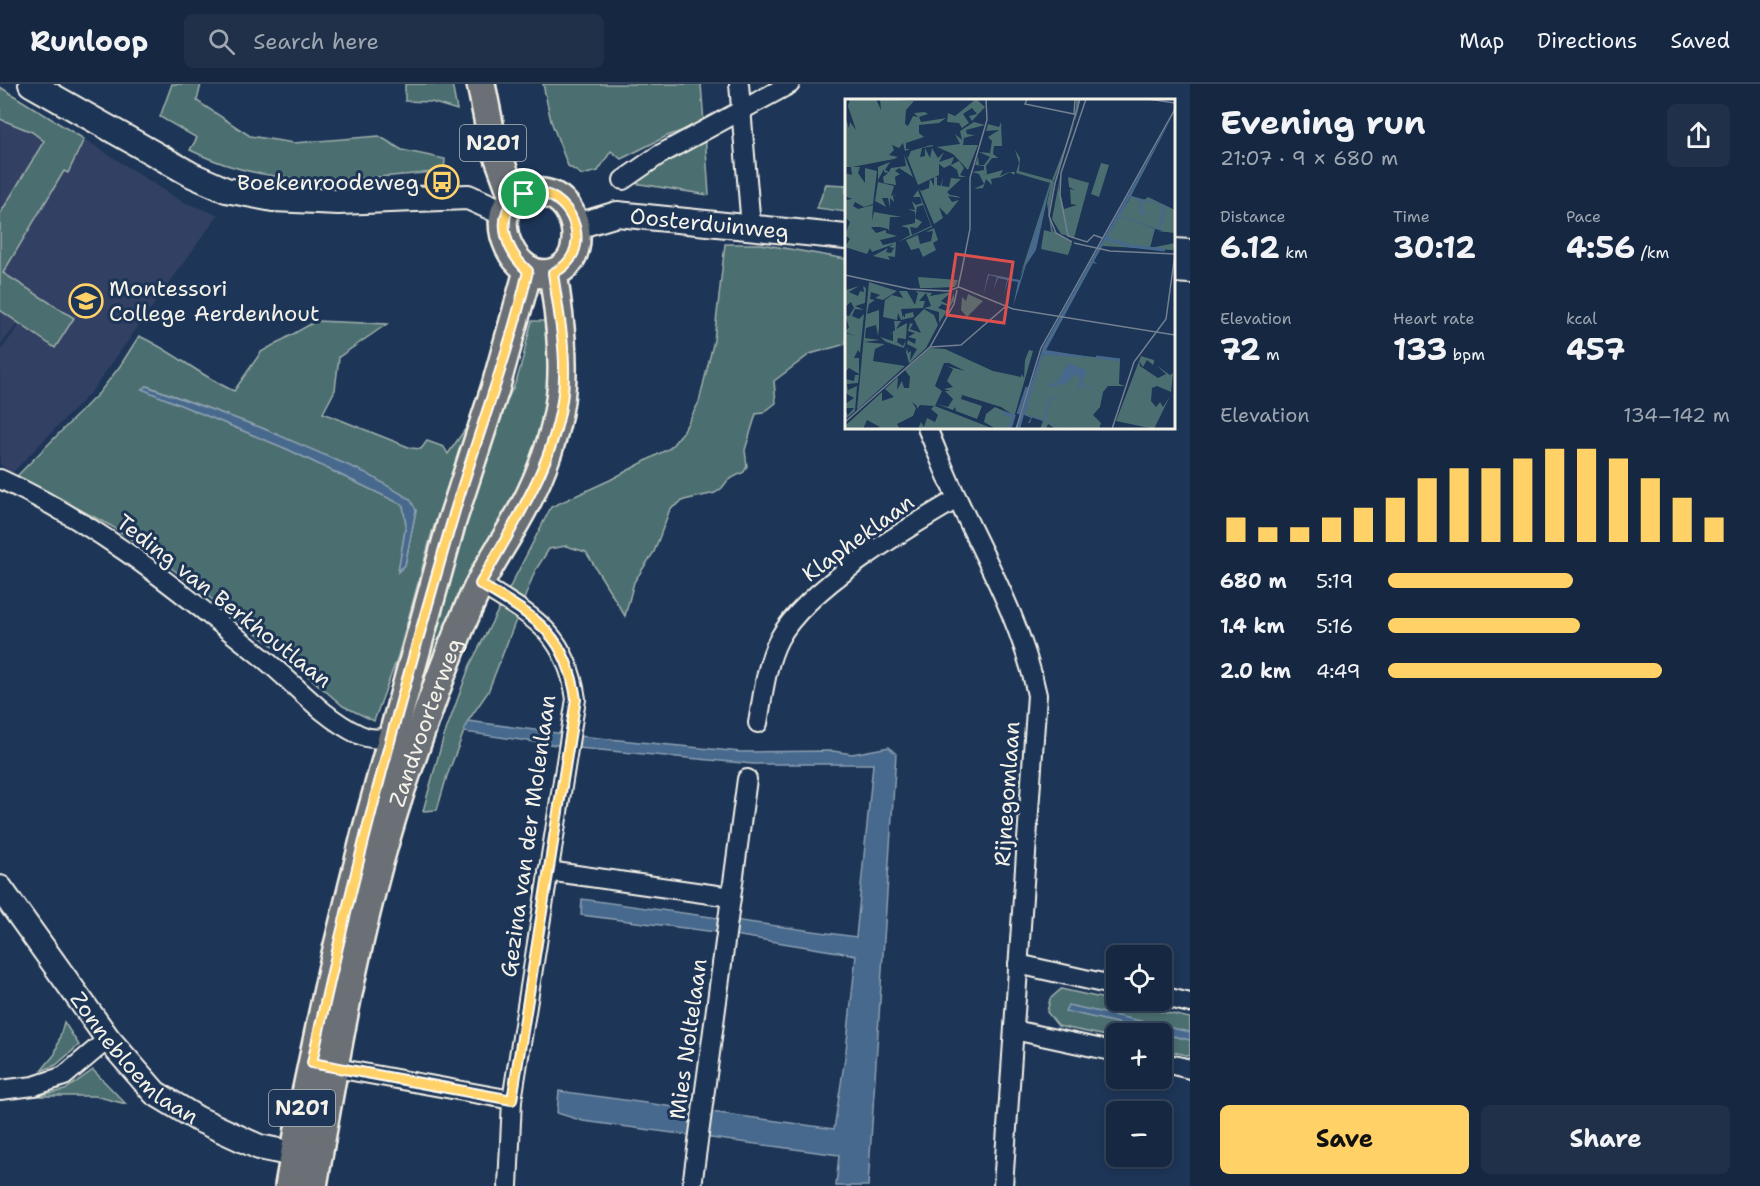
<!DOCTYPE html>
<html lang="en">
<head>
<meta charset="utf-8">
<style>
  :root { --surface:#162841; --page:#1f3048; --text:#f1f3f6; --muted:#9ea6b1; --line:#35445a; --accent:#ffd166 }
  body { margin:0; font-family:"Shantell Sans",sans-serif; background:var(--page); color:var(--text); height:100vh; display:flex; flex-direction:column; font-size:22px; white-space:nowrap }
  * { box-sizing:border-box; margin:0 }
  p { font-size:20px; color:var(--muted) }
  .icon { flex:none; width:33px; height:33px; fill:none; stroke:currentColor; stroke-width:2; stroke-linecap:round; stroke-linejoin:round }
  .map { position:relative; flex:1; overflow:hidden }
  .sheet { display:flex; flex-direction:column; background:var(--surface); width:570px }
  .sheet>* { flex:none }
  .fabs { position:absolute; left:1106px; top:861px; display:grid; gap:12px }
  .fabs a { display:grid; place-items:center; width:66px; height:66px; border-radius:9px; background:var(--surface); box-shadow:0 3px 9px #0003,0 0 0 2px var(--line); font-size:30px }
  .pin { position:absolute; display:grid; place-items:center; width:51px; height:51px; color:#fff; margin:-26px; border:3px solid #fff; border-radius:50%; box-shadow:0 2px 6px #0007 }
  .round { display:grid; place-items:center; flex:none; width:63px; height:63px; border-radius:9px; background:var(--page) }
  .overview { display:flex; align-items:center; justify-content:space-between; height:102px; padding:0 30px }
  h1 { font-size:33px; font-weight:700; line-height:45px }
  .figures { display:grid; grid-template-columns:repeat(3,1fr); gap:9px; height:102px; padding:6px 30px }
  .figures div { display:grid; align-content:center }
  .figures b { font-size:30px; font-weight:700 }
  .figures small { font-size:16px; font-weight:400 }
  .figures p { font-size:16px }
  .chart { height:168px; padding:12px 30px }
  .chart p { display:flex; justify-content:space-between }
  .chart svg { width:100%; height:108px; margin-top:6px; stroke:var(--accent); stroke-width:6 }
  .button { display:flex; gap:12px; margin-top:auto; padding:12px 30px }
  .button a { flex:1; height:69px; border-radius:9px; background:var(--accent); color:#111; font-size:24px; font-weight:700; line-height:69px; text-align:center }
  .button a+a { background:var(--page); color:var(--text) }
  ul { padding:0 30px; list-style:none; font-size:20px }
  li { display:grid; grid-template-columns:96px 72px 1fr; align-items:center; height:45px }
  li i { height:15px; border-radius:8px; background:var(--accent) }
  header { display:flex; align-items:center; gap:36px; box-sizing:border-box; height:84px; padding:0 30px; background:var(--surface); border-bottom:2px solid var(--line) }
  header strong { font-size:28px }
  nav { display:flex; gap:33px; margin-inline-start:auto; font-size:21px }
  .search { width:420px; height:54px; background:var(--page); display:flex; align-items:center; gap:15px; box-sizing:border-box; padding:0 21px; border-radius:9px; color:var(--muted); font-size:22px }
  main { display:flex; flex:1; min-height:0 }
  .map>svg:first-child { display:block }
  .built { fill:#314163 }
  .green { fill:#4b6e70; stroke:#a0b0ac; stroke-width:1.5; fill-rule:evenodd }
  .water { fill:#46698d; stroke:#8c9fb1; stroke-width:1.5 }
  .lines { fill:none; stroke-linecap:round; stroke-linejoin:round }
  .street-casing { stroke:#f4f1e8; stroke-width:22 }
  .secondary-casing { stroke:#f4f1e8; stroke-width:28 }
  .primary-casing { stroke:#f4f1e8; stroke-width:32 }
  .street { stroke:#1d3557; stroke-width:18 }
  .secondary { stroke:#1d3557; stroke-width:24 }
  .primary { stroke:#6a7074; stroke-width:27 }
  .route-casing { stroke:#fff; stroke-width:12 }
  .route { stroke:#ffd166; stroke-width:8 }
  .labels { text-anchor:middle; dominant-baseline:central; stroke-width:6; stroke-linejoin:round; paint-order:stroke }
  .shield { fill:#1d3557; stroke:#b4b9bc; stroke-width:1.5 }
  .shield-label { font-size:21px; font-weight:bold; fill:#f4f1e8 }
  .poi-label { font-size:22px; fill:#f4f1e8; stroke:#1d3557; text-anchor:end }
  .street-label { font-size:22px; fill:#f4f1e8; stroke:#1d3557 }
  .inset-river { fill:none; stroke:#46698d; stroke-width:3 }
  .inset-road { fill:none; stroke:#738091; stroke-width:1.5 }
  .view { fill:#dc504e; fill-opacity:0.15; stroke:#dc504e; stroke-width:3 }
  .inset-edge { fill:none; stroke:#f4f1e8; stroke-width:3 }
</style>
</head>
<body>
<header>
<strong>Runloop</strong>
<div class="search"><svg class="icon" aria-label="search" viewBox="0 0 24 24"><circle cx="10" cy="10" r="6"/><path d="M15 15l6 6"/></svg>Search here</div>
<nav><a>Map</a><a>Directions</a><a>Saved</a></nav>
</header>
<main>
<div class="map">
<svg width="1190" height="1102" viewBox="0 0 1190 1102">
  <rect width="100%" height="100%" fill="#1d3557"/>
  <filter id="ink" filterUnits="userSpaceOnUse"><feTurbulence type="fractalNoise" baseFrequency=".0167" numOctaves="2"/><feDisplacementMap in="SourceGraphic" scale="12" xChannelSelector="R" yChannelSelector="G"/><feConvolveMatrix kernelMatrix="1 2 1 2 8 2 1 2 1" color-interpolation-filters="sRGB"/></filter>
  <g filter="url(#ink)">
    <g class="built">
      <polygon points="0,7 72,47 0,163"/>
      <polygon points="75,49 181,117 218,131 92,307 12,389 0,380 0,267 28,230 0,205 0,171"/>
      <polygon points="0,208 25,230 0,262"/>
    </g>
    <g class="green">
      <path d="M172,0H201L197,17L250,52L294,59L379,52L402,66L445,75L444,87C354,95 274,108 190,66L197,54L160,33Z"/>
      <polygon points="405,0 452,0 457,26 431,18 405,17"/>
      <polygon points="543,0 701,0 704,39 667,52 621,75 611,67 598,87 582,91 568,82 551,37"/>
      <polygon points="0,3 84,55 68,89 64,87 3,189 74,234 55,264 0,226 0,130 44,57 32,48 0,35"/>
      <polygon points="705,50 709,111 634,99"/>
      <polygon points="826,100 846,101 846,128 817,124"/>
      <polygon points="725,160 761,160 846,175 846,260 810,270 774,297 776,319 763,329 756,330 745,366 747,382 744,388 728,396 722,404 715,409 684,416 670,425 654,468 634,498 625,532 586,468 566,462 549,465 535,487 488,608 468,637 447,692 437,726 423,727 443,655 470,581 551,423 610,396 670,364 683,348 699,318 714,256"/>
      <path d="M316,237L387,240L339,273L335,306L323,329L411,364L421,365L427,357L444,363L448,370L470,338L432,448L398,572L374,637L343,622L273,562L153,470L111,442L17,392L99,309L120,282L139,252C173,267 200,292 234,307L261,268ZM147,302L262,344L304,363L416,426L405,481L398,487L406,441L403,421L287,365L142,305Z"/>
      <path d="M532,237H550L551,259L545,356L433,590L420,584L448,507L459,444L498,326C521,304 523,266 532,237Z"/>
      <polygon points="1061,905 1190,934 1190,972 1161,965 1161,950 1116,950 1116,954 1058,942 1047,928 1050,915"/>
      <polygon points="64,938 79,961 56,981 41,987 55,970"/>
      <polygon points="93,986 126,1020 95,1012 35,1012 65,1006"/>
    </g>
    <g class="water">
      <polygon points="146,302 262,344 366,389 410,415 416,426 405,481 398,488 406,441 403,421 287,365 142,305"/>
      <polygon points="468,637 579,652 741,668 833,667 852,670 889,663 896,670 868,1102 836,1102 839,1071 583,1037 557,1029 559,1007 834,1045 846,967 856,871 716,848 581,831 582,815 856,853 873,680 753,680 578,664 464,648"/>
      <polygon points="1068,921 1190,948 1190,956 1065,927"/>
    </g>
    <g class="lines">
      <defs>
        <g id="street">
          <polyline points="739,0 751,143"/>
          <polyline points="623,96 659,71 790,0"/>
          <path d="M927,344C937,367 946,392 958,416C988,480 1022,540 1037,611L1003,1102"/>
          <path d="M0,395C101,441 177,505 263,574C294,599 322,633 358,650C374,658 386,653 402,651"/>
          <path d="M480,500C533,533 566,548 576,615L512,1016L508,1102"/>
          <path d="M758,639C763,611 766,580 779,555C806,504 907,444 957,415"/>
          <polyline points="548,787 731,813"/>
          <polyline points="1018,880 1116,902"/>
          <polyline points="1161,912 1190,919"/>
          <polyline points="1014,946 1116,968"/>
          <polyline points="1161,978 1190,985"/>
          <polyline points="336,984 512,1016"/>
          <polyline points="0,1006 34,1002 64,992 108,955"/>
          <polyline points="692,1102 747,695"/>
        </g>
        <g id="secondary">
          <polyline points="31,0 192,91 226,106 273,115 338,118 468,113 506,130"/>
          <path id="s1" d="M574,143L617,130L846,153"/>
          <polyline points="1174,167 1190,168"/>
          <polyline points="1174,186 1190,187"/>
          <path id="s2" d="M0,804L108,955L155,1009L198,1035L259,1063L313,1074"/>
        </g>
        <g id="primary">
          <polyline points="481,0 492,55 514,115"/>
          <path d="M536,108C542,109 548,109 554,112C582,126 586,181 551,189C515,198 487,135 514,115C520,110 529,110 536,108Z"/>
          <polyline points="289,1102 302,1028 332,886 366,748 452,437 495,305 528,187"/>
          <path id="s3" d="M313,1102C337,962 361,819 408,685C429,624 451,560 479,501C495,470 516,441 531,409C570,327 566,277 553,189"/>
        </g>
      </defs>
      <use href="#street" class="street-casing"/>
      <use href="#secondary" class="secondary-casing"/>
      <use href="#primary" class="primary-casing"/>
      <use href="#street" class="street"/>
      <use href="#secondary" class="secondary"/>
      <use href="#primary" class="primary"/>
    </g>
  </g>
  <g class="lines" filter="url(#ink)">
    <defs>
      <path id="route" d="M536,108C577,112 594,171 553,189C558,224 565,259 564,294C562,370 515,437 480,500C534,533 566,548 576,615L512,1016L312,979C351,794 401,612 454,430C478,349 509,270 528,187C508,169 495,139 514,115Z"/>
    </defs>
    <use href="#route" class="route-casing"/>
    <use href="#route" class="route"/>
  </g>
  <defs>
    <symbol id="bus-ring" viewBox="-11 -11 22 22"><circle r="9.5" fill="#1d3557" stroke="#ffd166" stroke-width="1.5"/><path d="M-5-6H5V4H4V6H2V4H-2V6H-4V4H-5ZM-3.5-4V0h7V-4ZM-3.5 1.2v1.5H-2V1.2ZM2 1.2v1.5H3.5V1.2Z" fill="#ffd166"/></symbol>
    <symbol id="university-ring" viewBox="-11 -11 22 22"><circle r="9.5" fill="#1d3557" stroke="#ffd166" stroke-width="1.5"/><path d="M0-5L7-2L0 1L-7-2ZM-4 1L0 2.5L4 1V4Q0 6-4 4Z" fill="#ffd166"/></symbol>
  </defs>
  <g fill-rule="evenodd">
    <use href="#bus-ring" x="423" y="79" width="38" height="38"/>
    <use href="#university-ring" x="67" y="198" width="38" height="38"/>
  </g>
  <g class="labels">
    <g class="shield">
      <rect x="460" y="41" width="66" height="36" rx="4.5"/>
      <rect x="269" y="1006" width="66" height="36" rx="4.5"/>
    </g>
    <g class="shield-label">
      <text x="493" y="59">N201</text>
      <text x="302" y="1024">N201</text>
    </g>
    <g class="poi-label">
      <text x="419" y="98">Boekenroodeweg</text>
      <text x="109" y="204" text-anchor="start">Montessori<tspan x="109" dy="25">College Aerdenhout</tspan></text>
    </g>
    <g class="street-label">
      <text stroke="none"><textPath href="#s1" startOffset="138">Oosterduinweg</textPath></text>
      <text transform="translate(858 454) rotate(-36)">Klapheklaan</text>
      <text transform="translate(224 517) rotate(38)">Teding van Berkhoutlaan</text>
      <text stroke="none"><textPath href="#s3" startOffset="478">Zandvoorterweg</textPath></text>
      <text transform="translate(1007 710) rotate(-86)">Rijnegomlaan</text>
      <text transform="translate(528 752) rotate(-82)">Gezina van der Molenlaan</text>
      <text transform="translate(688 955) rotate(-82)">Mies Noltelaan</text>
      <text stroke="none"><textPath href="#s2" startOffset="218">Zonnebloemlaan</textPath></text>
    </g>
  </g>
  <g transform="translate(845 15)">
    <rect width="330" height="330" fill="#1d3557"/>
    <path d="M5,0H31L36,11L35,0L69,2L61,11L60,25L63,27L68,17L73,18L69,14L80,13L83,15L74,18L76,23L101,19L94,24L74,26V34L79,38L61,44V50H65L60,52L58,44L54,49L47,46L49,51L44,56L53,58L49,60L7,68H15L13,74L20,84V69L32,72L28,105L19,108L10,103L8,107L13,110L28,106L27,122L29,113L57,118H45L44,132L43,130L35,128H26L31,134L41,131V134L52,137L35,141L38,146L51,143L50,158L43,157L45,161L28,157L43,149L41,153L46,154L49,149L44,148L49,145L27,153L25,149L22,155L0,148L5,140L0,136L5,123L0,118V101L7,100L0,97V74L7,76L6,68H0L1,20L4,29L5,23L11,31L3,7ZM131,0L140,8L127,22L124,17L132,15L127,9L118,15L124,24L117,29L114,24L102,23L103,14L110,17ZM231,0H235L233,12L227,32L209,82L207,81L209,83L204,113L208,132L227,144L223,156L196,150L199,131L206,133L202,104L206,84L187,151L175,177L205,84L171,74L174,64L170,51L175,59L174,72L207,81L230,22ZM129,23L140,26L121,31L122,35L129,36L137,34L119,39L118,46H133L123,71L108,55L92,48L115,45L110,35L117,41L115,32ZM156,23L157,47H149L148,55L153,59H147L141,67L142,75L136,77L158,71L155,77L164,73H170L169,76L165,73L156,78L146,80L147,86L141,80L138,89L129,90L139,85L134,75L127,73L139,71V67L130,66L133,57L134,66H139L145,58L134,53L145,54L147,42L143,38L154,31L141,32L143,25L154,28ZM86,46L89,47L77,49L75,58L80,57V49L85,59L87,49L93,59L99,53L94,63L109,58L106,66L114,62L119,69L115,76L121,78H114L112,71L105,66L99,69L94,65V76L73,86L61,55L63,59L66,52ZM59,56L68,78L54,69L50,72L55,75L50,78L51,86L39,84L38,78L43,74L39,73V70L33,81V68L45,63L40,71L44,73L46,69L61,67ZM256,64L264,66L254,98L246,95ZM216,73L214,90L219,110L232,106L226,105L225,90L230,91L224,88L223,78L244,84L229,139L216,135L207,120ZM89,78H92V86L96,87L98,78L97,87L104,88L106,79L116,80L102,93L105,96L112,97L116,99L103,97L107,103L114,101L102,116L94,108L98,119L89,125L74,89L76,92L84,89L85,79L89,87ZM33,83L49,87L46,97L54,95L48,97L49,103L45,99V109L43,99H37L41,108L30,102ZM73,91L87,128L53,143L65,136L63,129L56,127L70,124V113L63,110L70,111L67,102L71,106L77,104L75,98H68ZM78,106L86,127L67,136L65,128L72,129L77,123L70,119L72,108ZM286,97L299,101L303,98L330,111V134L312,132H317L280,119L310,130L305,149L330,144L328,151L257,147ZM89,129L93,141L88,144L91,151L78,158L74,149L66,151L61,141L73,136L75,145L86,142L88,132L81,133ZM73,179L74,178L113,181L110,188L85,189H75ZM24,183L52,192L38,201L30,199L35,196L26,193L25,200L30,201L24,205L22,215L34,211V229L33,237L31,226L21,229L20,239L35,241L19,243L40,245L30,250L28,262L60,267L12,311ZM14,187L4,193L13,197L15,192L19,193L18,187L21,189L20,204L10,207L19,211L10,210L7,217L14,220L19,215L15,254L13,251L9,259H14V275L4,269L0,273V234L11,237L0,233L4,228L0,216L4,217L9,209L6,203L0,208V200L1,191ZM54,192H62L70,206L73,194L70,192L87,194L85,197L107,193L96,202L104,206L109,194V201L105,208L97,205L93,209L102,212L94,224V213L79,209L86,207L81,194L74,202H80L78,209L56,210L58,220V216L60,219V215L68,213L69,218L56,221L53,214L52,221L38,218L40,201L47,196L58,199ZM123,195L138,202L122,218L116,211L117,198L121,202ZM79,210L89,216L93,226L81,249L65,264H64L61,253L62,249L63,254L66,252L65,262L72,250L62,245L63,241L70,245L71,240L63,238L70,234L63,232L65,224L68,225L65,230L76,234L69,220ZM49,222H56L51,230L62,224L61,240L53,239L52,243L58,247L61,241L59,249L41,243L35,238L48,242V233L43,236L50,231ZM85,249L100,250L148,272L176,278L177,275L179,279L180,261L184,251L188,252L166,329L151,330L139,323L141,315L150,308L168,316L156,308L117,296L116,300L137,307L132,320L111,312L110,308L108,311L92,305L103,308L108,300L100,292H105L99,290L108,288L102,282L108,270L102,267L120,272L104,264H99L90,287L97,292L90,307L149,330H73L76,323L79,328L82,319L90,323L93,316L86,310L89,307L75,306L72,310V307L67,303L71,309L68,317L52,325L55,330H27L35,328L22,321L18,330H1V326L37,293V302L49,298L40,290L53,278L52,291L57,282L59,289H64L65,278L60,271ZM199,252L275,261L274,285L280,287H263L258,293L255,308L248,316L256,324L254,330H211L203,325L201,330H195L198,322L187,318L185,324H183L186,319L178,315ZM296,257L309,261V263L308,266L302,261L298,268L294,262L295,267L313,279L321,275L311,266L325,276L328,274L326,293L312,287L307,289L306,302L311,308L315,303L318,308L325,297L309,330L271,322ZM10,276H14L13,284L2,285L3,291L12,287L10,312L2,319L0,311L3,316L9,309H0V305L9,299L0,294V280L9,282Z" fill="#4b6e70" fill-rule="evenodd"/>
    <path d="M330,12L286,97L320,106L297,102V112L302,114L298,116L295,114L294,101L285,98L275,117L313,130L316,124V130L314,131L274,118L249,162L252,165L248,164L201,251L251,259L198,256L180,315L198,321L205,297L217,300L206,299L200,322L224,330L179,316L175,330H171L198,248ZM206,83L191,151L181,166L168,208L173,183L163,181L159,195L162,181L153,179L148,192L152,178L144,176L138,197L143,175L175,181ZM210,258L204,285L212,284L223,264L241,271L237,286L254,292L235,287L231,294L235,280L231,275L221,284L203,288Z" fill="#46698d"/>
    <path class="inset-river" d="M316,124L319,106M260,139L285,147L320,151M251,258L275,261M157,313L169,317L165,330M173,315L182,288"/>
    <path class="inset-road" d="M182,0L180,5L229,15L230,0M241,0L216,74L215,96L223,137L242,143L249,136L257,139M303,0L330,4M227,143L211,134L204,117L210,84L235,0M229,144L265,152L330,155M117,170L125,130V79L142,21L141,0M0,176L65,190L103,192L114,188L168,210L330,236M113,188L117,170M213,219L330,10M85,248L116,246L160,208M0,323L85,248L109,205L112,191M171,330L196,249L213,219M267,330L289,263L321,220L330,155"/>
    <path class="view" d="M111,155L168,163L159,224L102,216Z"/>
    <rect width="330" height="330" class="inset-edge"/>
  </g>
</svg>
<div class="fabs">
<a><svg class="icon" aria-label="locate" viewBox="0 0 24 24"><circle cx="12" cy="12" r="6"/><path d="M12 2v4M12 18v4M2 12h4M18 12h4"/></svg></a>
<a>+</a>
<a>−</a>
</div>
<div class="pin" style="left:524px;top:110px;background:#1e9e55"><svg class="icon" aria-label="arrive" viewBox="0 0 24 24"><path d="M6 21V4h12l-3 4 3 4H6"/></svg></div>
</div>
<section class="sheet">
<div class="overview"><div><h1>Evening run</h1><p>21:07 · 9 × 680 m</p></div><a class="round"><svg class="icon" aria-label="share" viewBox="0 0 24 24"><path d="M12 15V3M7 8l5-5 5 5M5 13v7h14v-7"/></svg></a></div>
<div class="figures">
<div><p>Distance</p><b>6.12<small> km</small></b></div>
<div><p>Time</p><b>30:12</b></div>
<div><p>Pace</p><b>4:56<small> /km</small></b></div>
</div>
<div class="figures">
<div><p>Elevation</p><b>72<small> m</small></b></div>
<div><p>Heart rate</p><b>133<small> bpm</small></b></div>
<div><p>kcal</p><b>457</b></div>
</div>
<div class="chart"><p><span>Elevation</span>134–142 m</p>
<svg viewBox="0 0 160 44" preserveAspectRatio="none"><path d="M5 44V34M15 44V38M25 44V38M35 44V34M45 44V30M55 44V26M65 44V18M75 44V14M85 44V14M95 44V10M105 44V6M115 44V6M125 44V10M135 44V18M145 44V26M155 44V34"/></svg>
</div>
<ul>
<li><b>680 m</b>5:19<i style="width:54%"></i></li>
<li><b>1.4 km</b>5:16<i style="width:56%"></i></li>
<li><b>2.0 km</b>4:49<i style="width:80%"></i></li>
</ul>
<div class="button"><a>Save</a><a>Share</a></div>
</section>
</main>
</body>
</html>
